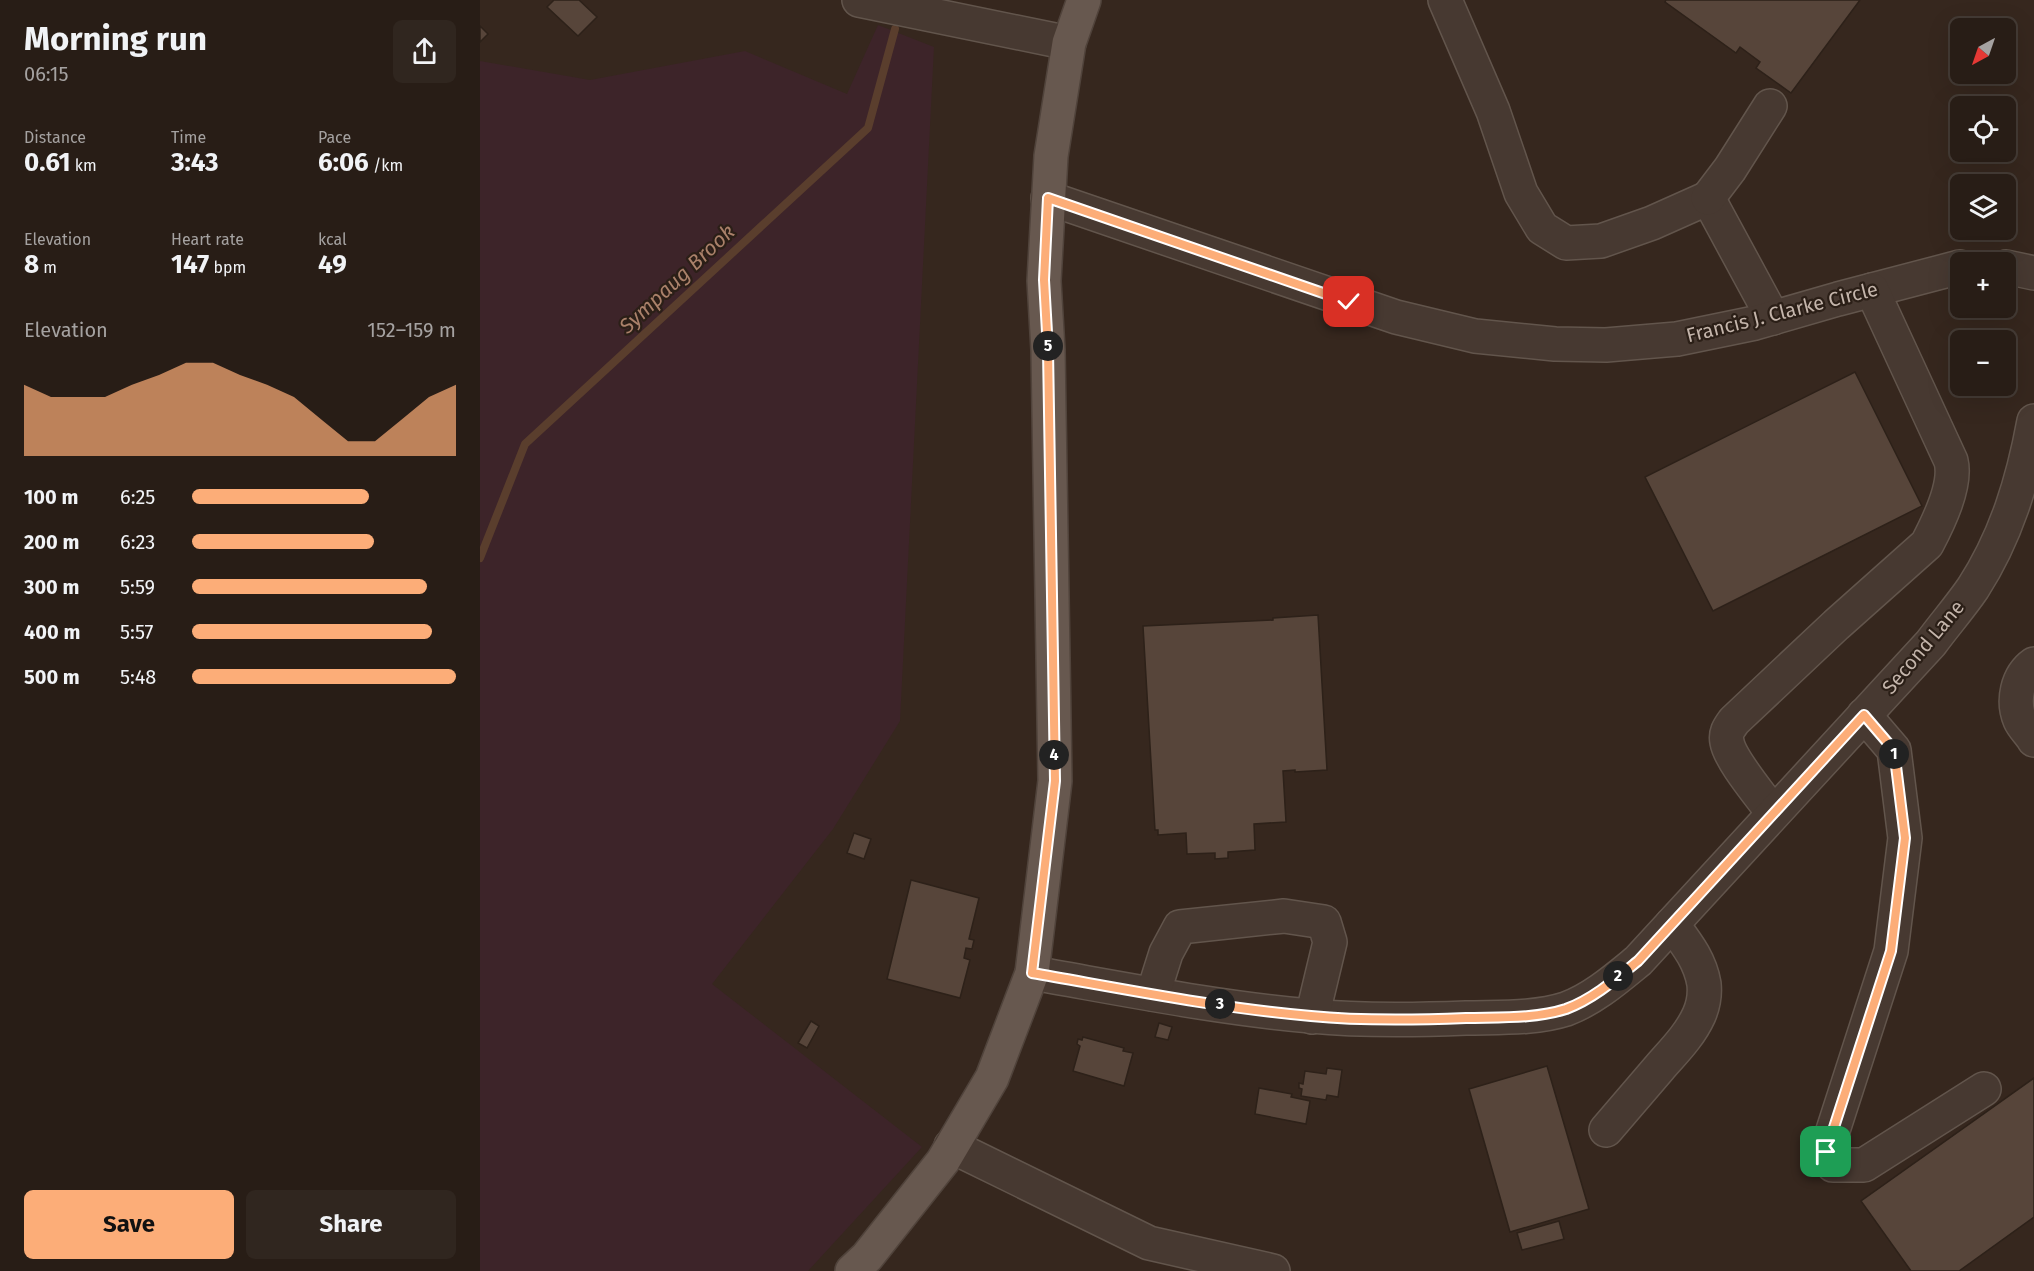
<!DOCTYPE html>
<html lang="en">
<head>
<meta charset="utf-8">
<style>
  :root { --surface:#281d16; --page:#30261f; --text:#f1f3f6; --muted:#a5a2a1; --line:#443b35; --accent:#fcad78 }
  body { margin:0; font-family:"Fira Sans",sans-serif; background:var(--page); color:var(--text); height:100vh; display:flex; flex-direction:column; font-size:22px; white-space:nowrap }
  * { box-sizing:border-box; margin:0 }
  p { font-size:20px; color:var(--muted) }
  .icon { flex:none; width:33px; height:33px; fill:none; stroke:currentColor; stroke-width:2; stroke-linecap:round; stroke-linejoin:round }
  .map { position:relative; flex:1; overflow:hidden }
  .sheet { display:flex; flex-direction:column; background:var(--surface); width:480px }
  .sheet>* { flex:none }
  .needle { width:39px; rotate:220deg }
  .tools { position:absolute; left:1470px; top:18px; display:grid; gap:12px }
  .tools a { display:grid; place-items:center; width:66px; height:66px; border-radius:9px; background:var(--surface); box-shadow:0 6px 24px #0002,0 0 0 2px var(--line); font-size:30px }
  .pin { position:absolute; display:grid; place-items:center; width:51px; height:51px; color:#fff; margin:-26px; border-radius:12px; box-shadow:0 3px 9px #0006 }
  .km { position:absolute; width:30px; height:30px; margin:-15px; border-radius:50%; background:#222; color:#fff; font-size:16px; line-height:30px; text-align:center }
  .round { display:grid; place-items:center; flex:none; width:63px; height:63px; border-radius:9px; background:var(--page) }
  .head { display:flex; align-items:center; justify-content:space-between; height:102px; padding:0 24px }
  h1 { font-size:33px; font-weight:700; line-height:45px }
  .figures { display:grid; grid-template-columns:repeat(3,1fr); gap:9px; height:102px; padding:6px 24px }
  .figures div { display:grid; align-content:center }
  .figures b { font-size:26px; font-weight:700 }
  .figures small { font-size:16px; font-weight:400 }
  .figures p { font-size:16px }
  .chart { height:168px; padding:12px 24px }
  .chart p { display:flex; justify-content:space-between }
  .chart svg { width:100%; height:108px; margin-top:6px; fill:var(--accent); opacity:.7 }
  .button { display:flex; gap:12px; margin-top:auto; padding:12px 24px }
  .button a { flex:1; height:69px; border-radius:9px; background:var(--accent); color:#111; font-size:24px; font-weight:700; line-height:69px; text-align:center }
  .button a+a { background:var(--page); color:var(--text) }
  ul { padding:0 24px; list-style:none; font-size:20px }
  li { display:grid; grid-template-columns:96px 72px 1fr; align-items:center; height:45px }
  li i { height:15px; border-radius:8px; background:var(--accent) }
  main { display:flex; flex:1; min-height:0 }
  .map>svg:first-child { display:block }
  .green { fill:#3d2429 }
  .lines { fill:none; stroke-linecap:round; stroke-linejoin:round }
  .stream { stroke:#5a3e2d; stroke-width:8 }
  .building { fill:#57453a; stroke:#2d2119; stroke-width:1.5 }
  .minor-casing { stroke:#62554c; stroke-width:36 }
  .major-casing { stroke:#50433b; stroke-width:36 }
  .minor { stroke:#473931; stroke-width:33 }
  .major { stroke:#67584f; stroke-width:33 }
  .route-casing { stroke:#fff; stroke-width:12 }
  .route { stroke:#fcad78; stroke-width:8 }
  .labels { text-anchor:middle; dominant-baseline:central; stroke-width:4.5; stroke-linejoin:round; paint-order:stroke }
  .street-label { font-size:20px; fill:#c4b5ab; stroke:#2b1f17 }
  .water-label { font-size:21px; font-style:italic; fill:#aa816a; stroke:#2b1f17 }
</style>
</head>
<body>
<main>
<section class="sheet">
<div class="head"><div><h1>Morning run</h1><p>06:15</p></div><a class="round"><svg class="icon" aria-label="share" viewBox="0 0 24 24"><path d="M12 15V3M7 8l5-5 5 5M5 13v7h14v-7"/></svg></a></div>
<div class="figures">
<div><p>Distance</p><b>0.61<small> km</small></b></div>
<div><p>Time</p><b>3:43</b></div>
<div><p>Pace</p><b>6:06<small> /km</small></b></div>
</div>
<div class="figures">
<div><p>Elevation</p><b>8<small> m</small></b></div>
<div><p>Heart rate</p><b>147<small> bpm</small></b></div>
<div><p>kcal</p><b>49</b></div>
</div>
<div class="chart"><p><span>Elevation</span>152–159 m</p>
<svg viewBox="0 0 160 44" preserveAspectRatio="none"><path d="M0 44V15L10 20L20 20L30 20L40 15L50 11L60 6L70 6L80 11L90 15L100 20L110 29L120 38L130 38L140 29L150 20L160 15V44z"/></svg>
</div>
<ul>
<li><b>100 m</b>6:25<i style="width:67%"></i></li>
<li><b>200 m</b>6:23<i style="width:69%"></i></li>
<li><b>300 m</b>5:59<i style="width:89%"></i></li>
<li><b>400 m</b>5:57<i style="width:91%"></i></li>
<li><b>500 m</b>5:48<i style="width:100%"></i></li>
</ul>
<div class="button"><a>Save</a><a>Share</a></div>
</section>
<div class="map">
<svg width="1554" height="1271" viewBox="0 0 1554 1271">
  <rect width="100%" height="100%" fill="#36271e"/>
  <polygon class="green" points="398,25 454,47 420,721 353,829 232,984 442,1147 328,1271 0,1271 0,61 110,80 265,51 367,94"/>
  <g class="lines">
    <polyline class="stream" points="0,558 45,444 388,128 415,29"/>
  </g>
  <g class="building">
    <polygon points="74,0 99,0 117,17 98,36 67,7"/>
    <polygon points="1186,0 1380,0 1311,93 1276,68 1280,62 1260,47 1256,53 1185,2"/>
    <polygon points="0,26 8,34 0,42"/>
    <polygon points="1375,372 1442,506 1233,611 1165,477"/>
    <polygon points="838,615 847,770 815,772 815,770 803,771 806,822 774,824 775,850 748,852 748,858 735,859 735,853 707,854 706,833 678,835 678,830 675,830 663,626 793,620 793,618"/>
    <polygon points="374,833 391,839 384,859 367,853"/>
    <polygon points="431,880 499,898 489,939 494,940 492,949 486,948 484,958 490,960 480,998 407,979"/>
    <polygon points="331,1021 339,1026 327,1048 318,1043"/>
    <polygon points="679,1023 692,1027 688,1040 675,1037"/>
    <polygon points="603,1037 644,1048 643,1051 653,1053 644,1086 593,1071 600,1046 597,1044 598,1039 602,1040"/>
    <polygon points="1067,1066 1109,1209 1030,1232 989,1089"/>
    <polygon points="847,1068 862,1070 858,1097 847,1095 846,1100 821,1096 822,1089 819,1088 819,1083 823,1084 825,1071 846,1074"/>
    <polygon points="1554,1078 1554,1217 1479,1271 1431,1271 1381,1201"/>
    <polygon points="779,1088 812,1094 811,1097 830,1101 826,1124 775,1114"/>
    <polygon points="1079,1221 1084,1239 1042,1250 1037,1233"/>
  </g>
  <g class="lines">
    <defs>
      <g id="minor">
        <polyline points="379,0 589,43"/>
        <polyline points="965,0 1013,111 1041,193 1062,228 1086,243 1121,241 1172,223 1228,198 1293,318"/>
        <polyline points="568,198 916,317 995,336 1075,344 1126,345 1197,339 1275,323 1358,299 1480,267"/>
        <polyline points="1228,198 1250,169 1290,106"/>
        <polyline points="1526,267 1554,273"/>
        <path d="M1554,664C1537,676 1532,701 1540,720C1543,727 1550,733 1554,740"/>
        <polyline points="1384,715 1414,750 1425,838 1411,951 1346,1152 1353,1165 1384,1165 1504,1089"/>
        <path d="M1293,813C1282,797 1250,760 1247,742C1245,733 1249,728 1254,721L1356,625L1447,544C1458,523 1477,485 1471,461L1392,290"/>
        <path d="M552,973C644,989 738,1008 831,1016C882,1021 935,1020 986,1018C1018,1017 1055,1019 1086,1009C1113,999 1136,979 1158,961L1451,643C1465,624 1480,607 1493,588C1526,537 1543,481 1554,421"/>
        <polyline points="673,994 686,953 700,927 804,916 844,922 850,942 832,1017"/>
        <path d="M1126,1130C1144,1109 1162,1088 1180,1067C1194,1051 1210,1035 1219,1015C1223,1006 1225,994 1224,984C1220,960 1206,943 1192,924"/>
        <polyline points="471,1146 669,1243 793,1271"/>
      </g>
      <polyline id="major" points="372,1271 387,1257 463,1161 512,1078 552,973 575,781 568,350 564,281 571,156 589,43 604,0"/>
    </defs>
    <use href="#minor" class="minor-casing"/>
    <use href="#major" class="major-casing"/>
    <use href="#minor" class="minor"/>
    <use href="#major" class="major"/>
  </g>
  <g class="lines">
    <defs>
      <path id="route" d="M869,302L568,198L564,280L568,350L575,781L552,973C644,989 738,1008 831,1016C881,1021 936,1020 986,1018C1018,1017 1055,1019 1086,1009C1113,999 1136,979 1158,961L1384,715L1414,750L1425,838L1411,951L1346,1152"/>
    </defs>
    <use href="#route" class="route-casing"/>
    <use href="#route" class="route"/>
  </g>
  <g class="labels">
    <g class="street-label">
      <text transform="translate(1302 312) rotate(-14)">Francis J. Clarke Circle</text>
      <text transform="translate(1443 647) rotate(-50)">Second Lane</text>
    </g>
    <g class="water-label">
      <text transform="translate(197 279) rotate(-43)">Sympaug Brook</text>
    </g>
  </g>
</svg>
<div class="tools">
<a><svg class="needle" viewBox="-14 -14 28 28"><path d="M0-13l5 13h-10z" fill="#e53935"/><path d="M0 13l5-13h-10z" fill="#a5a2a1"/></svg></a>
<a><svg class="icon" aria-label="locate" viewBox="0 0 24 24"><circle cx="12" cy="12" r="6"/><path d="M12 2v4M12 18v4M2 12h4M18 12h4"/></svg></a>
<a><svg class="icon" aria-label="layers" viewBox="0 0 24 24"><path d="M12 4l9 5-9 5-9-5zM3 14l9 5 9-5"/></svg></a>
<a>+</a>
<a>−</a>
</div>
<div class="pin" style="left:1346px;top:1152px;background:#1e9e55"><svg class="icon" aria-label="arrive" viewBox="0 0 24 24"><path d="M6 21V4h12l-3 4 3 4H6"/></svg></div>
<div class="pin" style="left:869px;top:302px;background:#d93025"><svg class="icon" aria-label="check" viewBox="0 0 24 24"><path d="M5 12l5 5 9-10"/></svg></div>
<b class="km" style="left:1414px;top:754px">1</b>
<b class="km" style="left:1138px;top:976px">2</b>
<b class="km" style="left:740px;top:1004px">3</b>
<b class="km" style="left:574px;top:755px">4</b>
<b class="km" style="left:568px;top:346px">5</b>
</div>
</main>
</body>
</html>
